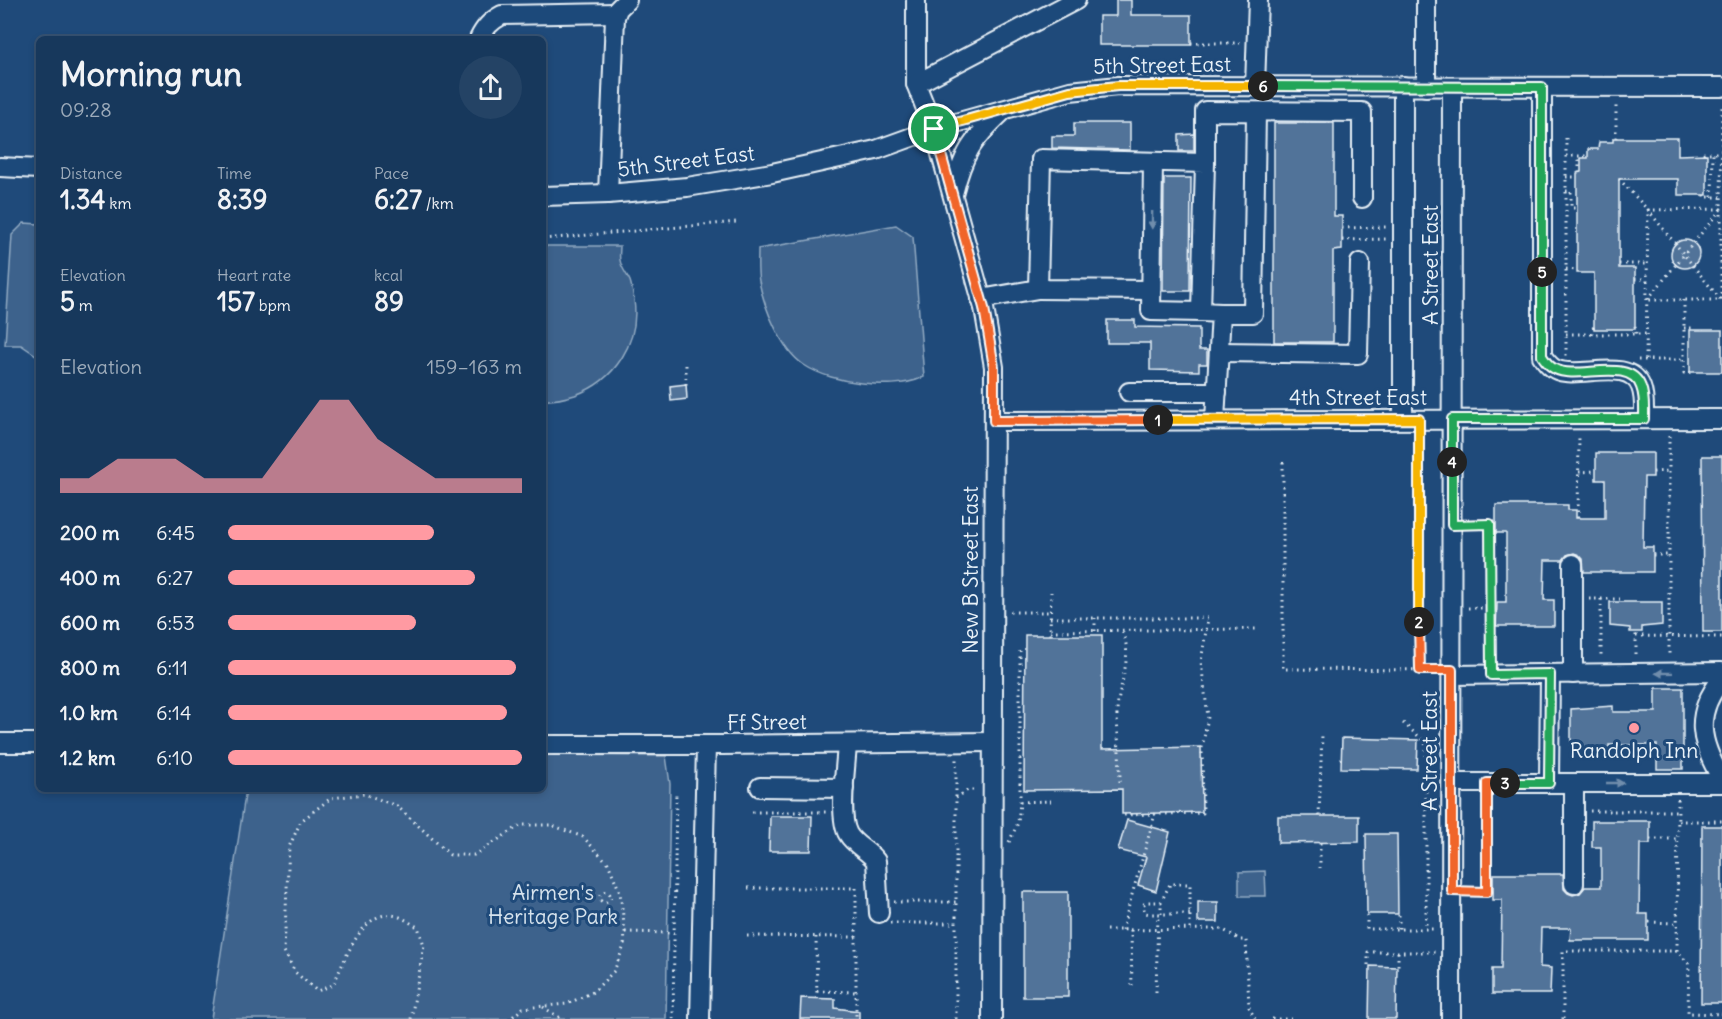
<!DOCTYPE html>
<html lang="en">
<head>
<meta charset="utf-8">
<style>
  :root { --surface:#17385c; --page:#244365; --text:#f1f3f6; --muted:#9eacbb; --line:#365272; --accent:#ff9aa2 }
  body { margin:0; font-family:Delius,sans-serif; background:var(--page); color:var(--text); height:100vh; display:flex; flex-direction:column; font-size:22px; white-space:nowrap }
  * { box-sizing:border-box; margin:0 }
  p { font-size:20px; color:var(--muted) }
  .icon { flex:none; width:33px; height:33px; fill:none; stroke:currentColor; stroke-width:2; stroke-linecap:round; stroke-linejoin:round }
  .map { position:relative; flex:1; overflow:hidden }
  .side { position:absolute; left:36px; top:36px; width:510px; height:756px; display:flex; flex-direction:column; background:var(--surface); border-radius:9px; box-shadow:0 3px 9px #0003,0 0 0 2px var(--line) }
  .side>* { flex:none }
  .pin { position:absolute; display:grid; place-items:center; width:51px; height:51px; color:#fff; margin:-26px; border:3px solid #fff; border-radius:50%; box-shadow:0 2px 6px #0007 }
  .km { position:absolute; width:30px; height:30px; margin:-15px; border-radius:50%; background:#222; color:#fff; font-size:16px; line-height:30px; text-align:center }
  .round { display:grid; place-items:center; flex:none; width:63px; height:63px; border-radius:32px; background:var(--page) }
  .head { display:flex; align-items:center; justify-content:space-between; height:102px; padding:0 24px }
  h1 { font-size:33px; font-weight:700; line-height:45px }
  .stats { display:grid; grid-template-columns:repeat(3,1fr); gap:9px; height:102px; padding:6px 24px }
  .stats div { display:grid; align-content:center }
  .stats b { font-size:26px; font-weight:700 }
  .stats small { font-size:16px; font-weight:400 }
  .stats p { font-size:16px }
  .chart { height:168px; padding:12px 24px }
  .chart p { display:flex; justify-content:space-between }
  .chart svg { width:100%; height:108px; margin-top:6px; fill:var(--accent); opacity:.7 }
  ul { padding:0 24px; list-style:none; font-size:20px }
  li { display:grid; grid-template-columns:96px 72px 1fr; align-items:center; height:45px }
  li i { height:15px; border-radius:8px; background:var(--accent) }
  .map>svg:first-child { display:block }
  .green { fill:#3c628c; stroke:#92aac2; stroke-width:1.5 }
  .building { fill:#517399; stroke:#e8f1f8; stroke-width:1.5 }
  .lines { fill:none; stroke-linecap:round; stroke-linejoin:round }
  .minor-casing { stroke:#e8f1f8; stroke-width:22 }
  .path { stroke:#e8f1f8; stroke-width:3; stroke-dasharray:1.5 4.5; stroke-linecap:butt }
  .minor { stroke:#1f4a7a; stroke-width:18 }
  .oneway { fill:#6f8dac }
  .split-1-casing { stroke:#fff; stroke-width:12 }
  .split-2-casing { stroke:#fff; stroke-width:12 }
  .split-3-casing { stroke:#fff; stroke-width:12 }
  .split-4-casing { stroke:#fff; stroke-width:12 }
  .split-5-casing { stroke:#fff; stroke-width:12 }
  .split-6-casing { stroke:#fff; stroke-width:12 }
  .split-7-casing { stroke:#fff; stroke-width:12 }
  .split-1 { stroke:#f0652b; stroke-width:8 }
  .split-2 { stroke:#f5b400; stroke-width:8 }
  .split-3 { stroke:#f0652b; stroke-width:8 }
  .split-4 { stroke:#22a559; stroke-width:8 }
  .split-5 { stroke:#22a559; stroke-width:8 }
  .split-6 { stroke:#22a559; stroke-width:8 }
  .split-7 { stroke:#f5b400; stroke-width:8 }
  .poi-dot { fill:#ff9aa2; stroke:#1f4a7a; stroke-width:2 }
  .labels { text-anchor:middle; dominant-baseline:central; stroke-width:6; stroke-linejoin:round; paint-order:stroke }
  .street-label { font-size:21px; fill:#e8f1f8; stroke:#1f4a7a }
  .poi-label { font-size:21px; fill:#e8f1f8; stroke:#1f4a7a }
  .park-label { font-size:21px; fill:#d7e3ed; stroke:#1f4a7a }
</style>
</head>
<body>
<div class="map">
<svg width="1722" height="1019" viewBox="0 0 1722 1019">
  <rect width="100%" height="100%" fill="#1f4a7a"/>
  <filter id="ink" filterUnits="userSpaceOnUse"><feTurbulence type="fractalNoise" baseFrequency=".0167" numOctaves="2"/><feDisplacementMap in="SourceGraphic" scale="12" xChannelSelector="R" yChannelSelector="G"/><feConvolveMatrix kernelMatrix="1 2 1 2 8 2 1 2 1" color-interpolation-filters="sRGB"/></filter>
  <g filter="url(#ink)">
    <g class="green">
      <polygon points="24,223 39,224 39,357 21,345 5,345 12,235"/>
      <path d="M896,225L913,237L924,377C904,386 882,385 861,383C842,381 819,375 804,365C781,350 764,307 759,281C757,271 758,259 758,249Z"/>
      <path d="M543,246H620C620,251 619,256 620,260C621,268 627,274 630,281C632,287 633,294 634,300C640,342 615,381 575,395C565,398 554,401 543,400Z"/>
      <polygon points="543,755 666,756 670,784 666,1019 211,1019 246,789 543,789"/>
      <polygon points="1265,871 1266,896 1239,896 1239,872"/>
    </g>
    <g class="building">
      <polygon points="1116,0 1131,0 1131,15 1191,15 1191,45 1099,45 1099,16 1116,16"/>
      <polygon points="1074,123 1130,123 1130,150 1052,148 1052,136 1074,136"/>
      <polygon points="1274,123 1334,123 1334,216 1342,216 1342,250 1333,251 1333,342 1274,342"/>
      <polygon points="1194,134 1194,151 1179,151 1179,135"/>
      <polygon points="1613,138 1678,138 1678,155 1707,154 1707,195 1678,195 1678,179 1619,179 1619,268 1635,268 1635,329 1594,329 1594,273 1577,273 1577,173 1581,172 1581,158 1588,158 1588,149 1598,149 1599,142 1613,142"/>
      <polygon points="1164,178 1191,178 1190,291 1163,291"/>
      <circle cx="1685" cy="254" r="14"/>
      <polygon points="1107,320 1135,320 1135,327 1199,328 1199,350 1207,350 1207,364 1199,364 1199,371 1150,370 1150,343 1107,343"/>
      <rect x="1690" y="330" width="32" height="42"/>
      <polygon points="686,384 687,399 671,401 670,386"/>
      <polygon points="1596,453 1653,453 1653,477 1644,477 1643,547 1653,547 1653,572 1584,572 1583,559 1579,555 1574,553 1567,555 1563,560 1545,560 1544,600 1554,600 1554,626 1496,626 1497,602 1506,602 1506,533 1496,533 1496,505 1568,505 1568,510 1576,510 1576,518 1605,518 1605,480 1596,480"/>
      <polygon points="1702,456 1722,456 1722,632 1703,632"/>
      <polygon points="1610,602 1662,602 1662,625 1642,627 1642,632 1630,632 1630,628 1610,626"/>
      <polygon points="1025,635 1102,635 1102,749 1201,747 1202,812 1122,814 1122,789 1024,790"/>
      <polygon points="1656,688 1683,688 1683,769 1657,769 1657,745 1609,745 1609,751 1586,752 1586,748 1571,748 1571,709 1613,706 1613,712 1656,712"/>
      <polygon points="1342,738 1418,740 1417,769 1341,768"/>
      <polygon points="770,816 812,816 811,851 769,851"/>
      <polygon points="1278,816 1359,816 1359,842 1278,843"/>
      <polygon points="1127,820 1170,832 1156,891 1138,885 1146,857 1118,850"/>
      <polygon points="1592,821 1650,821 1650,844 1640,844 1639,914 1648,914 1648,940 1570,940 1571,928 1541,928 1540,967 1551,968 1550,994 1492,994 1492,969 1501,969 1502,900 1493,900 1493,874 1563,874 1564,889 1568,893 1573,895 1580,893 1585,887 1601,887 1601,847 1592,847"/>
      <polygon points="1702,826 1722,826 1722,1003 1701,1003"/>
      <polygon points="1366,834 1397,834 1398,914 1367,914"/>
      <rect x="1023" y="892" width="45" height="105"/>
      <rect x="1198" y="902" width="20" height="20"/>
      <polygon points="1370,966 1397,967 1396,1019 1369,1019"/>
      <polygon points="801,998 835,999 835,1008 859,1011 859,1019 800,1019"/>
    </g>
    <g class="lines">
      <defs>
        <g id="minor">
          <polyline points="916,0 916,84 934,129 984,308 994,367 992,1019"/>
          <polyline points="1426,0 1426,87"/>
          <path d="M479,39C485,27 491,21 502,15L616,13"/>
          <polyline points="916,84 1076,0"/>
          <polyline points="1255,86 1258,0"/>
          <polyline points="1403,86 1403,419"/>
          <path d="M1542,87V356C1546,361 1549,366 1555,369C1577,381 1629,355 1641,387C1645,397 1644,408 1644,419"/>
          <polyline points="1153,162 1151,311 1201,312"/>
          <polyline points="1205,163 1205,111 1362,112 1362,198"/>
          <polyline points="0,167 39,169"/>
          <polyline points="608,194 615,17 618,9 627,0"/>
          <path d="M953,194C963,154 971,141 1002,112"/>
          <polyline points="543,196 608,194 687,187 772,173 876,150 934,129 1070,91 1118,86 1722,87"/>
          <polyline points="1151,290 1038,289 1041,159 1205,163 1201,312 1221,313 1215,420"/>
          <polyline points="981,299 1038,289"/>
          <polyline points="1221,313 1253,313 1256,112"/>
          <polyline points="1219,352 1358,354 1360,263"/>
          <polyline points="1129,392 1217,392"/>
          <polyline points="994,421 1722,419"/>
          <polyline points="1573,674 1573,564"/>
          <polyline points="1452,675 1722,672"/>
          <path d="M1722,679C1693,714 1700,743 1722,779"/>
          <polyline points="0,743 39,743"/>
          <path d="M847,744C846,766 838,817 848,834C855,846 868,850 876,861L879,913"/>
          <polyline points="543,745 721,745 991,742"/>
          <polyline points="1452,783 1722,783"/>
          <polyline points="1549,783 1550,674"/>
          <polyline points="1574,783 1574,884"/>
          <polyline points="760,787 844,788"/>
          <polyline points="700,1019 706,745"/>
          <polyline points="1451,1019 1452,87"/>
        </g>
      </defs>
      <use href="#minor" class="minor-casing"/>
      <g class="path">
        <polyline points="1191,43 1240,43"/>
        <polyline points="1566,138 1566,356"/>
        <polyline points="1616,138 1616,104"/>
        <polyline points="1704,154 1704,153 1721,153"/>
        <polyline points="1566,156 1588,156"/>
        <polyline points="1579,173 1579,156"/>
        <polyline points="1566,177 1577,177"/>
        <polyline points="1619,179 1648,210 1720,299"/>
        <polyline points="1566,191 1571,191 1571,208 1577,208"/>
        <polyline points="1704,195 1704,197 1721,197"/>
        <polyline points="1712,197 1713,153"/>
        <polyline points="1342,228 1388,227"/>
        <polyline points="543,239 737,222"/>
        <polyline points="1342,240 1388,239"/>
        <polyline points="1619,264 1647,264"/>
        <polyline points="1566,269 1577,270"/>
        <polyline points="1635,279 1647,279"/>
        <polyline points="1648,299 1721,209 1722,103"/>
        <polyline points="1684,300 1684,373 1694,372"/>
        <polyline points="1635,326 1636,334"/>
        <polyline points="1684,328 1693,328 1693,330"/>
        <polyline points="1566,334 1646,334"/>
        <polyline points="1592,334 1594,324"/>
        <polyline points="1638,360 1684,360"/>
        <polyline points="1646,360 1648,210 1721,209 1721,300 1647,300"/>
        <polyline points="686,365 686,387"/>
        <polyline points="1419,435 1420,670"/>
        <polyline points="1669,436 1669,657"/>
        <polyline points="1283,462 1283,669 1437,670"/>
        <polyline points="1579,472 1596,471"/>
        <polyline points="1653,472 1669,471"/>
        <polyline points="1578,518 1579,436"/>
        <polyline points="1466,524 1496,524"/>
        <polyline points="1490,524 1491,658"/>
        <polyline points="1653,555 1669,555"/>
        <polyline points="1589,599 1620,599"/>
        <polyline points="1601,599 1601,657"/>
        <polyline points="1468,608 1497,608"/>
        <polyline points="1010,612 1050,612"/>
        <polyline points="1050,618 1208,618 1201,662 1208,717 1202,748 1203,813 1121,815"/>
        <polyline points="1050,631 1257,629"/>
        <polyline points="1095,631 1095,618"/>
        <polyline points="1050,635 1051,592"/>
        <polyline points="1636,636 1722,637"/>
        <polyline points="1636,654 1636,632"/>
        <polyline points="1403,723 1423,740 1426,745 1426,929"/>
        <path d="M1120,782C1120,760 1118,739 1117,717C1116,689 1135,658 1122,631"/>
        <polyline points="956,798 968,790 976,790"/>
        <polyline points="1678,799 1677,951 1689,964 1688,1013 1722,1014"/>
        <polyline points="1020,802 1051,801"/>
        <polyline points="1590,811 1678,811"/>
        <polyline points="752,812 828,812"/>
        <polyline points="1319,816 1322,735"/>
        <polyline points="1678,821 1722,821"/>
        <polyline points="1650,839 1678,839"/>
        <polyline points="1009,842 1018,823 1020,802 1020,651"/>
        <polyline points="1320,843 1320,868"/>
        <polyline points="748,888 856,888 856,1019"/>
        <polyline points="1468,891 1493,892"/>
        <circle cx="605" cy="897" r="5.5"/>
        <polyline points="1487,892 1487,798"/>
        <polyline points="894,902 956,902"/>
        <polyline points="1161,914 1161,902"/>
        <polyline points="1367,915 1367,929 1436,929"/>
        <polyline points="1399,915 1399,929"/>
        <polyline points="1649,922 1677,923"/>
        <polyline points="890,923 956,923"/>
        <polyline points="1190,929 1190,884 1170,884 1161,902 1146,902 1143,905 1145,913 1150,914 1190,914"/>
        <polyline points="1106,930 1222,929 1240,940 1246,940 1249,1007 1255,1019"/>
        <polyline points="1122,930 1155,814"/>
        <polyline points="1131,930 1132,989"/>
        <polyline points="625,932 674,933"/>
        <polyline points="747,936 856,937"/>
        <polyline points="816,937 817,999"/>
        <polyline points="1398,952 1398,967"/>
        <polyline points="1368,965 1368,952 1436,952"/>
        <polyline points="817,991 856,992"/>
        <polyline points="1156,992 1158,914"/>
        <polyline points="543,1007 562,1019"/>
        <path d="M411,1019L424,945L418,927C411,924 404,918 397,916C362,906 345,961 333,985L317,991L295,972L284,951L289,847L301,821L331,798L364,794L397,806L450,855H474L521,825H551L583,837L608,863L620,892L625,932L624,946L614,971L593,992L567,1004L523,1008L510,1019"/>
        <polyline points="673,1019 676,791"/>
        <polyline points="956,1019 956,759"/>
        <polyline points="1272,1019 1291,1019"/>
        <polyline points="1563,1019 1563,951 1677,951"/>
      </g>
      <use href="#minor" class="minor"/>
    </g>
    <defs><path id="oneway-solid" d="M-6-.8H1V-3.2L6.5 0L1 3.2V.8H-6Z" transform="scale(1.5)"/></defs>
    <g class="oneway">
      <use href="#oneway-solid" transform="translate(1152 220) rotate(91)"/>
      <use href="#oneway-solid" transform="translate(1664 673) rotate(179)"/>
      <use href="#oneway-solid" transform="translate(1615 783)"/>
    </g>
  </g>
  <g class="lines" filter="url(#ink)">
    <defs>
      <polyline id="split-1" points="934,129 984,308 994,367 994,421 1158,420"/>
      <polyline id="split-2" points="1158,420 1419,419 1419,622"/>
      <polyline id="split-3" points="1419,622 1420,670 1452,670 1452,891 1487,892 1487,783 1505,783"/>
      <polyline id="split-4" points="1452,462 1452,525 1490,524 1491,675 1550,674 1549,783 1505,783"/>
      <path id="split-5" d="M1452,462V419H1644C1644,408 1645,397 1641,387C1630,356 1577,381 1555,369C1548,366 1546,361 1542,356V272"/>
      <polyline id="split-6" points="1263,86 1542,87 1542,272"/>
      <polyline id="split-7" points="934,129 1070,91 1118,86 1263,86"/>
    </defs>
    <use href="#split-1" class="split-1-casing"/>
    <use href="#split-2" class="split-2-casing"/>
    <use href="#split-3" class="split-3-casing"/>
    <use href="#split-4" class="split-4-casing"/>
    <use href="#split-5" class="split-5-casing"/>
    <use href="#split-6" class="split-6-casing"/>
    <use href="#split-7" class="split-7-casing"/>
    <use href="#split-1" class="split-1"/>
    <use href="#split-2" class="split-2"/>
    <use href="#split-3" class="split-3"/>
    <use href="#split-4" class="split-4"/>
    <use href="#split-5" class="split-5"/>
    <use href="#split-6" class="split-6"/>
    <use href="#split-7" class="split-7"/>
  </g>
  <circle class="poi-dot" cx="1634" cy="728" r="6"/>
  <g class="labels">
    <g class="street-label">
      <text transform="translate(1162 65) rotate(-1)">5th Street East</text>
      <text transform="translate(686 161) rotate(-7)">5th Street East</text>
      <text transform="translate(1430 265) rotate(-90)">A Street East</text>
      <text x="1358" y="397">4th Street East</text>
      <text transform="translate(970 570) rotate(-90)">New B Street East</text>
      <text transform="translate(767 722) rotate(-1)">Ff Street</text>
      <text transform="translate(1429 751) rotate(-90)">A Street East</text>
    </g>
    <g class="poi-label">
      <text x="1634" y="750">Randolph Inn</text>
    </g>
    <g class="park-label">
      <text x="553" y="892">Airmen's<tspan x="553" dy="24">Heritage Park</tspan></text>
    </g>
  </g>
</svg>
<div class="pin" style="left:934px;top:129px;background:#1e9e55"><svg class="icon" aria-label="arrive" viewBox="0 0 24 24"><path d="M6 21V4h12l-3 4 3 4H6"/></svg></div>
<b class="km" style="left:1158px;top:420px">1</b>
<b class="km" style="left:1419px;top:622px">2</b>
<b class="km" style="left:1505px;top:783px">3</b>
<b class="km" style="left:1452px;top:462px">4</b>
<b class="km" style="left:1542px;top:272px">5</b>
<b class="km" style="left:1263px;top:86px">6</b>
<section class="side">
<div class="head"><div><h1>Morning run</h1><p>09:28</p></div><a class="round"><svg class="icon" aria-label="share" viewBox="0 0 24 24"><path d="M12 15V3M7 8l5-5 5 5M5 13v7h14v-7"/></svg></a></div>
<div class="stats">
<div><p>Distance</p><b>1.34<small> km</small></b></div>
<div><p>Time</p><b>8:39</b></div>
<div><p>Pace</p><b>6:27<small> /km</small></b></div>
</div>
<div class="stats">
<div><p>Elevation</p><b>5<small> m</small></b></div>
<div><p>Heart rate</p><b>157<small> bpm</small></b></div>
<div><p>kcal</p><b>89</b></div>
</div>
<div class="chart"><p><span>Elevation</span>159–163 m</p>
<svg viewBox="0 0 160 44" preserveAspectRatio="none"><path d="M0 44V38L10 38L20 30L30 30L40 30L50 38L60 38L70 38L80 22L90 6L100 6L110 22L120 30L130 38L140 38L150 38L160 38V44z"/></svg>
</div>
<ul>
<li><b>200 m</b>6:45<i style="width:70%"></i></li>
<li><b>400 m</b>6:27<i style="width:84%"></i></li>
<li><b>600 m</b>6:53<i style="width:64%"></i></li>
<li><b>800 m</b>6:11<i style="width:98%"></i></li>
<li><b>1.0 km</b>6:14<i style="width:95%"></i></li>
<li><b>1.2 km</b>6:10<i style="width:100%"></i></li>
</ul>
</section>
</div>
</body>
</html>
